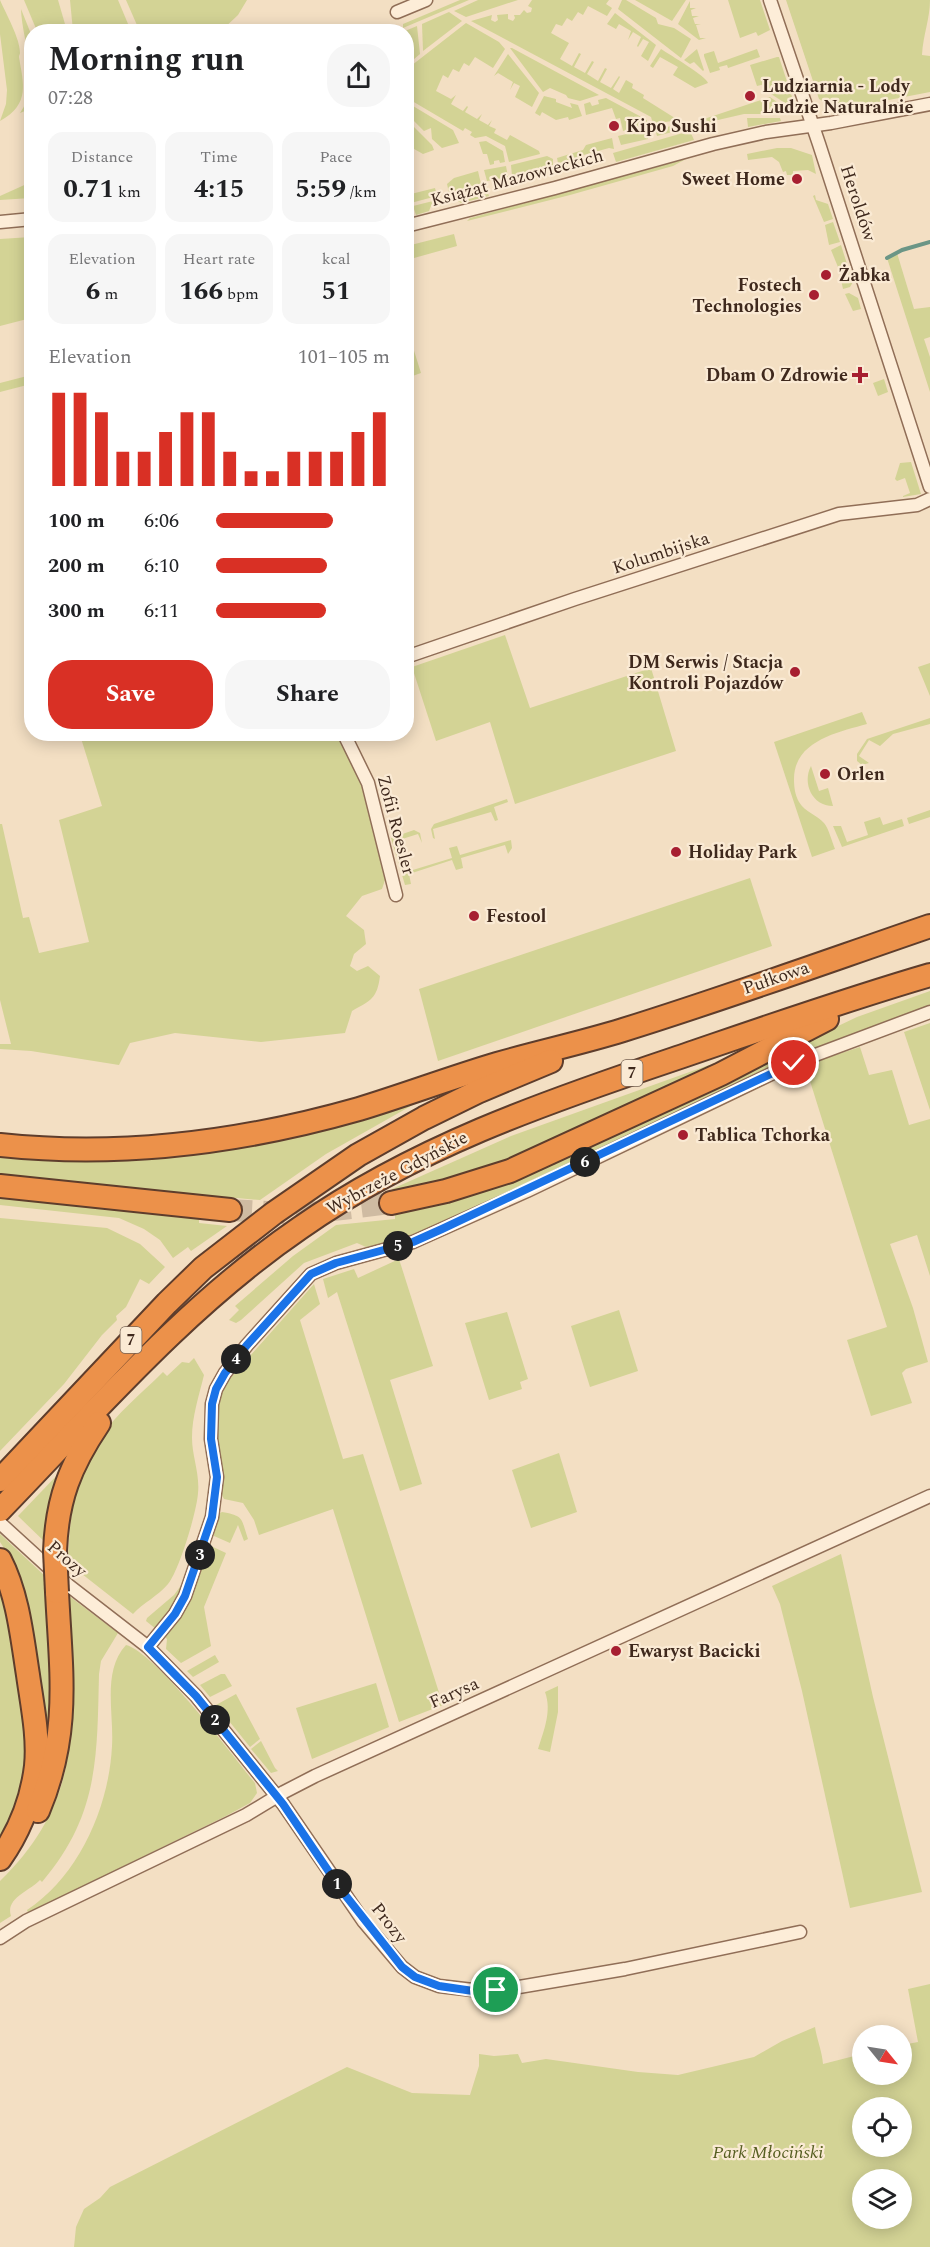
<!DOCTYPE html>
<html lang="en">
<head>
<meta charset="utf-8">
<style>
  :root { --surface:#fff; --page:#f6f6f6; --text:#202124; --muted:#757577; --accent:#d93025 }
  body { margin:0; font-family:Spectral,serif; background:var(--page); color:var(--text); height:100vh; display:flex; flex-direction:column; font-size:22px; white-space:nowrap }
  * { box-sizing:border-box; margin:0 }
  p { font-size:20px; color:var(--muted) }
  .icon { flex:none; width:33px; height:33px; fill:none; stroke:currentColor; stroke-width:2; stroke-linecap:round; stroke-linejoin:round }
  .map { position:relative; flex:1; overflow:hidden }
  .sheet { position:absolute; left:24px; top:24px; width:390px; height:717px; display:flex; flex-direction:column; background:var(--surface); border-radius:24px; box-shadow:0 3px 15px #0003 }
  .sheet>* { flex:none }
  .needle { width:39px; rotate:120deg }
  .tools { position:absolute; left:852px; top:2025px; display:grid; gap:12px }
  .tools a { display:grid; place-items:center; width:60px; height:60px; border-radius:50%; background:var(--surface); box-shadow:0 3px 15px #0003; font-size:30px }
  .pin { position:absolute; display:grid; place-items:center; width:51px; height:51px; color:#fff; margin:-26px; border:3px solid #fff; border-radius:50%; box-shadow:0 2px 6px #0007 }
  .km { position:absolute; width:30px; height:30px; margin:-15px; border-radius:50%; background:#222; color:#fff; font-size:16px; line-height:30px; text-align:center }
  .round { display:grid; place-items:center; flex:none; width:63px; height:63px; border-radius:24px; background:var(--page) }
  .head { display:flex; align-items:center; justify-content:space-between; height:102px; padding:0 24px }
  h1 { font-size:33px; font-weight:700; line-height:45px }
  .figures { display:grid; grid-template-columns:repeat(3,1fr); gap:9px; height:102px; padding:6px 24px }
  .figures div { display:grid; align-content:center; border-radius:15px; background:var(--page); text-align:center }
  .figures b { font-size:26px; font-weight:700 }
  .figures small { font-size:16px; font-weight:400 }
  .figures p { font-size:16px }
  .chart { height:168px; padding:12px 24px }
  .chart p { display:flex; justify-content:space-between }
  .chart svg { width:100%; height:108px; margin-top:6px; stroke:var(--accent); stroke-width:6 }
  .button { display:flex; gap:12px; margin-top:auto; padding:12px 24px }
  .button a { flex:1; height:69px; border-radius:24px; background:var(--accent); color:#fff; font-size:24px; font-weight:700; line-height:69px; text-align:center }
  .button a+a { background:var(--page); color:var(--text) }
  ul { padding:0 24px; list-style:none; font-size:20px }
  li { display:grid; grid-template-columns:96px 72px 1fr; align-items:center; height:45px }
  li i { height:15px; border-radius:8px; background:var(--accent) }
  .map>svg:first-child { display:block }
  .green { fill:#d3d395; fill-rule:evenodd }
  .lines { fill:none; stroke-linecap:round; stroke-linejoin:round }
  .stream { stroke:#6b9686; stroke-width:4 }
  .highway-tunnel { stroke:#cfbba2; stroke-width:22; stroke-dasharray:22 11; stroke-linecap:butt }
  .street-casing { stroke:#906e57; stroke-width:15 }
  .highway-casing { stroke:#5e3d2c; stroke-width:26 }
  .street { stroke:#fdedd8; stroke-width:12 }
  .highway { stroke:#ec914a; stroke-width:22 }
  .highway-bridge-casing { stroke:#5e3d2c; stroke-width:26; stroke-linecap:butt }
  .highway-bridge { stroke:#ec914a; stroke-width:22 }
  .route-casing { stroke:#fff; stroke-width:12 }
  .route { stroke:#1a73e8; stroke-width:8 }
  .poi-dot { fill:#a71f31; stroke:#faead4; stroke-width:2 }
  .labels { text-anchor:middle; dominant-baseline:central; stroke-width:4.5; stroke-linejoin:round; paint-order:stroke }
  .shield { fill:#faead4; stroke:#776354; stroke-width:1.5 }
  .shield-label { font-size:16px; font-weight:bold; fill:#3f291d }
  .poi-label { font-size:18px; font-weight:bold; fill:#3f291d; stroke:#faead4; text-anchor:start }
  .street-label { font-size:18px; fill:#3f291d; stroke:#faead4 }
  .park-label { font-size:18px; font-style:italic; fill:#565e21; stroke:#faead4 }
</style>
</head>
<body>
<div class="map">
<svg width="930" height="2247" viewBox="0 0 930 2247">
  <rect width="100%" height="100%" fill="#f3dfc3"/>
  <g class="green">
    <path d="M0,0C6,14 20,38 20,53C20,54 19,55 19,57C23,83 31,104 0,121L6,104L7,90L0,34Z"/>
    <polygon points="24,0 58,0 67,31 37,31"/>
    <polygon points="70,0 118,0 131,31 73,31"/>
    <polygon points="126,0 247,0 238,15 221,31 140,32"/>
    <polygon points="460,0 469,0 403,28 403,24"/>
    <polygon points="478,0 518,0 466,17 454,11"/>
    <polygon points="532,0 609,0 606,4 612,8 607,16 588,6 583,15 578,12 572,21 567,18 562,26 556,24 551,33 569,43 560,59 572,66 579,53 581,54 574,67 585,73 592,61 594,62 587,74 598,81 605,68 607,69 600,82 611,88 619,76 620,77 613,89 619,93 626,80 633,84 632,88 644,95 643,98 678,120 653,124 651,117 638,110 471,21 492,15 491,20 495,22 498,20 497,15 508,14 508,19 513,21 515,18 514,15 520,15 524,10 527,13 531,12 532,8 528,6"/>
    <polygon points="622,0 626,0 656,18 658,24 674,28 691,39 681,58 618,9"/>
    <polygon points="635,0 686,0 672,21"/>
    <polygon points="728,0 760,0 770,30 758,36 756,32 740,38"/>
    <path d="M786,0H930C930,19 923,35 922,55L930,56V92L837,110L819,99Z"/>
    <polygon points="690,1 690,8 696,8 691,10 692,16 699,16 693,18 695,24 701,24 696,25 700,38 706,38 699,40 678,24"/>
    <path d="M21,9L31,34L32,108L20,113C42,83 22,42 21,9Z"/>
    <polygon points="449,12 462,21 423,51 422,24"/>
    <polygon points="615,13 656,45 648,61 641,56 649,42 643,39 638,47 637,46 641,37 633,32 628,40 631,31 619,24 616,29 607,24"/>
    <polygon points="466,23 499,42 505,49 493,68 475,57 469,66 464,63 459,72 453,69 448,78 443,75 436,91 451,99 456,95 451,104 463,111 467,106 468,107 465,112 477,119 482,114 479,120 488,125 492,120 489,126 496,129 494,133 507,140 510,135 539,151 540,154 509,162 505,146 486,136 475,138 470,135 472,132 465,128 463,131 407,98 407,69"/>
    <polygon points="417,26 420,54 407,65 406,32 405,31"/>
    <polygon points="510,48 512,48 599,95 580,101 568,98 566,95 550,88 543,92"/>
    <path d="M661,49C670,55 706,76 708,83L695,88L673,75L678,67L660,57L653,68L650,66Z"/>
    <polygon points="697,49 704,70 703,71 694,62 690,64 684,60"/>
    <polygon points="757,49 760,57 728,68 727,65 719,67 720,70 710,73 704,56 704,54 714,51 718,63"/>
    <polygon points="508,54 539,93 532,107 515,97 520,86 514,83 510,90 513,82 498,73 494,76"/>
    <polygon points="777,57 779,57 794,103 788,105 771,94 769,94 765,84 757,86 750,65"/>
    <polygon points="544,96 556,99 556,102 572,108 570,103 578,105 582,116 569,120 568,117 556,120 542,112 540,116 535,113"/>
    <polygon points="770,97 784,107 785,114 744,114 705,123 704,119"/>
    <polygon points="606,98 647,120 647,125 644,126 643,122 638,124 638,127 623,131 620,118 616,119 612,108 586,115 584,104 590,102 592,106 599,104 598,100"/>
    <polygon points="413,106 453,130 459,143 442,148 432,139 431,128 424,131 414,121"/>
    <polygon points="406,107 411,124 432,145 434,150 423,154 407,145"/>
    <polygon points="747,118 780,118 781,121 748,127"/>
    <polygon points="698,121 699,125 657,136 655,128 686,125"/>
    <polygon points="648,129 648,139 621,145 618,136"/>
    <polygon points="690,131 694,140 616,162 613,153"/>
    <polygon points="612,138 614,149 609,148 580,156 579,159 558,163 557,158 583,150 586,145"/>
    <polygon points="486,141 503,151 505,162 500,163 499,160 494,161 494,164 490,165 487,154 483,154 479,142"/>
    <polygon points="777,148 791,148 812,155 816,174 808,170 793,171 793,175 787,175 786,171 783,172 779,162 772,157 748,160 747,154"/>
    <polygon points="547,156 553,159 553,165 512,176 511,165"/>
    <polygon points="686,159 673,166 570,195 467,221 470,218"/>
    <polygon points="506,166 508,177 487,181 484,170"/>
    <polygon points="478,171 481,184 449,193 447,184 454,178"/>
    <polygon points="31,182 31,198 0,200 0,196"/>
    <polygon points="486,187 489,196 461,203 452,197"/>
    <polygon points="435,188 437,196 407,204 407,195"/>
    <polygon points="815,195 816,200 828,204 833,219 824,222 813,196"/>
    <polygon points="433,201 429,211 416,215 413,206"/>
    <polygon points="833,222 840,242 829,245 825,225"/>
    <polygon points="454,234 457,246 407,260 407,246"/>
    <polygon points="31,237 31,318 0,326 0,239"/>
    <polygon points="841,245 847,264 838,267 831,250"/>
    <polygon points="897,253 914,309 930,307 930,337 924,339 930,357 930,392 887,258"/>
    <polygon points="848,267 853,282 850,287 843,289 839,270"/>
    <polygon points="849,293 858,298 861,309 853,311 845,294"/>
    <polygon points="407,328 421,373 407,378 406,378"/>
    <polygon points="31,375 31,384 0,392 0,383"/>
    <polygon points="884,379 888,392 878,396 873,383"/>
    <polygon points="911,462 921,494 903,497 903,496 910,493 905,478 897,481 895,479 900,463"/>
    <polygon points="505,635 530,708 651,668 676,751 515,804 490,722 436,741 412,667"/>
    <polygon points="930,663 930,696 918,667"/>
    <path d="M862,712L867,724C838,732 794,741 794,779C794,787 795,795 799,802C805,812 817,815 824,823C829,829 832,842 835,849L812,857L774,742Z"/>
    <polygon points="930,718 930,724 893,734 880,746 869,740 859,756 869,763 862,765 857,761 857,754 867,739"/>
    <path d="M81,734H337L361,784L385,880L382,889L362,896L346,916L364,930L366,944L354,954L350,966L357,971L368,966L380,976C377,999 371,1000 352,1011L345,1033L261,1042L175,1033L130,1043L119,1065L31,1051L0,1049V1044H11L0,1000V824H2L23,918L29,917L39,953L89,942L59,820L102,806L80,735Z"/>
    <path d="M811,766L819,791L828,788L833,806C812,806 802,783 811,766Z"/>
    <polygon points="507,799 508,802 494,807 498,820 495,821 491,812 433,829 435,839 433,838 431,829 434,824"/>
    <polygon points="930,810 930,817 909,824 907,818"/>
    <polygon points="880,817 883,825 902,819 904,826 842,847 833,826 841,826 847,842 868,835 864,822"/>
    <polygon points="414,830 420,833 422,843 418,834 399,840 401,849 396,851 403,873 452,858 449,848 457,846 460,855 511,840 512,848 508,854 505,845 461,858 463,868 456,870 452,860 409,874 411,884 405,885 391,838"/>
    <polygon points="750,878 772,946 438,1061 419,989"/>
    <polygon points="930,991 930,1010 825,1045 779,1063 411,1238 366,1247 357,1243 304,1263 241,1320 236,1323 229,1320 239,1310 235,1306 293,1256 336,1225 395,1219 395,1212 748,1069 857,1017"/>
    <polygon points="930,1023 930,1110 904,1032"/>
    <polygon points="860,1047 869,1075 892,1070 909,1125 930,1119 930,1276 917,1235 890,1244 913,1308 928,1362 906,1369 902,1373 912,1403 871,1416 847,1340 887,1327 805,1065"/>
    <polygon points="709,1065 712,1068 486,1171 391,1193 392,1189 511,1136"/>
    <polygon points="425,1098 326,1154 260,1200 0,1177 0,1154 105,1159"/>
    <polygon points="0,1196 199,1216 199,1223 227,1226 191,1251 188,1247 173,1258 160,1240 144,1229 119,1218 0,1205"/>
    <polygon points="0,1218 107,1228 140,1244 165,1267 149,1284 140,1279 126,1307 116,1316 117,1320 102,1335 64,1384 0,1451"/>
    <polygon points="399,1259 433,1366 390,1380 422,1484 400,1491 337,1292 328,1298 323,1279 354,1269 358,1278"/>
    <path d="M314,1284L320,1304L300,1320L343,1459L363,1454L443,1705L399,1722L333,1509L259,1535L254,1520L243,1503L224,1499C219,1491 222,1481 222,1472C218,1440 211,1415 225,1384Z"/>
    <polygon points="619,1310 638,1371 590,1387 571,1326"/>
    <polygon points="507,1312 528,1379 520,1382 522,1389 489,1400 465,1323"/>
    <path d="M194,1358L204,1375C199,1396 192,1416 192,1438C192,1456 200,1474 198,1493C197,1511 179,1571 168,1584C158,1596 143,1603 133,1614L68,1563C69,1520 74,1476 99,1439C116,1414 142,1393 163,1372L167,1376L182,1362L189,1363Z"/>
    <polygon points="559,1453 577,1512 531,1528 512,1470"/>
    <polygon points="62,1470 48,1545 18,1516"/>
    <path d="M222,1512C245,1516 241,1519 248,1539L244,1541L238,1525L230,1543L214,1536L213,1532L218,1514Z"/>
    <polygon points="0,1534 46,1577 51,1645 49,1751 10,1557 0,1542"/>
    <polygon points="211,1546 226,1553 204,1607 211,1646 181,1663 166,1649 167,1639 164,1636 207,1548"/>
    <polygon points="841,1554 873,1697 922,1892 850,1908 802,1691 780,1604 772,1586"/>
    <polygon points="185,1580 174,1604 156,1629 146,1621 147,1618 174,1595"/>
    <polygon points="0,1582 4,1592 26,1733 27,1766 24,1793 0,1841"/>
    <path d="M69,1596L118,1633L101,1661L99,1674C97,1757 99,1815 42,1882L40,1880C30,1891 5,1898 11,1916L0,1923V1881C89,1795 73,1708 69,1596Z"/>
    <path d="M126,1645C154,1651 233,1756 255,1783L257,1793L250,1803L226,1816L28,1913L27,1910C79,1876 109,1807 112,1746C114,1713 102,1671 126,1645Z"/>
    <polygon points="215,1655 219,1662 193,1677 187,1671"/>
    <polygon points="221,1674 225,1674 232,1686 210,1697 200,1685"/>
    <polygon points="376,1683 389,1727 312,1759 296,1708"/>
    <path d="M558,1686V1712L550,1752L538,1749C544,1730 552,1711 545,1692Z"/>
    <polygon points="236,1694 260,1739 250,1747 216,1705"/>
    <polygon points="261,1741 275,1768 278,1771 271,1773 251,1749"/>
    <path d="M930,1984V2247H74L76,2227L84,2209L100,2198L110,2187L347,2067L412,2093L470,2095L479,2066V2054L494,2056L518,2054L522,2063L546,2059L638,2072L678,2075L754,2057L782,2041L815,2027C817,2040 822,2051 823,2064L862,2054V2074H902V2045L918,2042L908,1989ZM862,2108H902V2146H862ZM862,2180H902V2218H862Z"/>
  </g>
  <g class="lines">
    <polyline class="stream" points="887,258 902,250 930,242"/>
    <polyline class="highway-tunnel" points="230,1210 302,1214 391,1203"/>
    <defs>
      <g id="street">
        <polyline points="770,0 819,144 930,487"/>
        <polyline points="397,12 426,0"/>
        <polyline points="0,222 32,219"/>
        <polyline points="406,226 555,188 713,144 766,132 831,123 930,104"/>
        <polyline points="406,657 575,599 839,514 917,505 930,499"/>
        <polyline points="344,734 368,783 396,895"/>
        <polyline points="0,1523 68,1585 148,1647 196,1696 283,1804 364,1922 402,1967 415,1977 439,1986 490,1992 625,1969 800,1932"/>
        <polyline points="148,1647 175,1614 185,1596 212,1517 217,1477 211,1439 212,1404 216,1389 225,1373 247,1345 311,1274 336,1263 413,1242 527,1191 794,1063 930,1012"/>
        <polyline points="0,1938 26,1921 246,1815 284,1792 315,1776 930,1496"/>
      </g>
      <g id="highway">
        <path d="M0,1145C121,1158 243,1142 359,1109C405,1095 450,1078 497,1064C539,1052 581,1043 623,1030C726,998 828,961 930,926"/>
        <polyline points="0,1186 230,1210"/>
        <polyline points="391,1203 446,1191 510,1171 721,1074 827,1019"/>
        <polyline points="0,1480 167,1303 203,1268 274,1213 358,1155 424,1118 477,1092 551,1061"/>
        <path d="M0,1510C95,1412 186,1306 300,1228C414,1148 543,1103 674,1059C759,1030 844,1000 930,975"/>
        <path d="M55,1551C57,1499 70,1466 99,1423"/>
        <path d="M0,1560C18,1595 22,1637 28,1675C32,1704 39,1737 36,1766C32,1799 19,1832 0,1859"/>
        <path d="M38,1811C71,1733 61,1673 57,1592"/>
      </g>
    </defs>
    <use href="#street" class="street-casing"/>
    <use href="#highway" class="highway-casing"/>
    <use href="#street" class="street"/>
    <use href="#highway" class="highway"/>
    <defs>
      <polyline id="highway-bridge" points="55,1551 57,1592"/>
    </defs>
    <use href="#highway-bridge" class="highway-bridge-casing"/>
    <use href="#highway-bridge" class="highway-bridge"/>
  </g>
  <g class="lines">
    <defs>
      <polyline id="route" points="496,1990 480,1992 439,1986 415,1977 402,1967 342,1891 283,1804 196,1696 148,1647 175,1614 185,1596 212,1517 217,1477 211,1439 212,1404 216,1389 225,1373 247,1345 311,1274 336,1263 413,1242 442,1229 794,1063"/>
    </defs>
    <use href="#route" class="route-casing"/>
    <use href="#route" class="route"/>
  </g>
  <g class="poi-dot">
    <circle cx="750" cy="96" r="6"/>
    <circle cx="614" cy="126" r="6"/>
    <circle cx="797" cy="179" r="6"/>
    <circle cx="826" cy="275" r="6"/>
    <circle cx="814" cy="295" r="6"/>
    <path d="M857 366h6v6h6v6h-6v6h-6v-6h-6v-6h6z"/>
    <circle cx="795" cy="672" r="6"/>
    <circle cx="825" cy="774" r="6"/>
    <circle cx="676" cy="852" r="6"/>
    <circle cx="474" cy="916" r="6"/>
    <circle cx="683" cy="1135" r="6"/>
    <circle cx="616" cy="1651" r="6"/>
  </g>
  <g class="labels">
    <g class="shield">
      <rect x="621.5" y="1060" width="21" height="26" rx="4.5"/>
      <rect x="120.5" y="1327" width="21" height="26" rx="4.5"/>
    </g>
    <g class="shield-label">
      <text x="632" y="1073">7</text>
      <text x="131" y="1340">7</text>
    </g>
    <g class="poi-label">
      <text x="762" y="86">Ludziarnia - Lody<tspan x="762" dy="21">Ludzie Naturalnie</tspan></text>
      <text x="626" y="126">Kipo Sushi</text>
      <text x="785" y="179" text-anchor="end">Sweet Home</text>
      <text x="838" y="275">Żabka</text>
      <text x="802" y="285" text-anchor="end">Fostech<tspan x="802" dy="21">Technologies</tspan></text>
      <text x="848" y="375" text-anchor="end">Dbam O Zdrowie</text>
      <text x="783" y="662" text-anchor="end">DM Serwis / Stacja<tspan x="783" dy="21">Kontroli Pojazdów</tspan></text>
      <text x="837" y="774">Orlen</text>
      <text x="688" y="852">Holiday Park</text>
      <text x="486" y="916">Festool</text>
      <text x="695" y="1135">Tablica Tchorka</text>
      <text x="628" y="1651">Ewaryst Bacicki</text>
    </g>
    <g class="street-label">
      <text transform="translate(517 178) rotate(-15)">Książąt Mazowieckich</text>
      <text transform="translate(858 203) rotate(72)">Heroldów</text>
      <text transform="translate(661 553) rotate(-18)">Kolumbijska</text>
      <text transform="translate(396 825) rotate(75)">Zofii Roesler</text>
      <text transform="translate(776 978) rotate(-19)">Pułkowa</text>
      <text transform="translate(397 1173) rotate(-28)">Wybrzeże Gdyńskie</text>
      <text transform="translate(67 1559) rotate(41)">Prozy</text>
      <text transform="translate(454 1693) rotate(-24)">Farysa</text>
      <text transform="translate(389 1923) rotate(52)">Prozy</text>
    </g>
    <g class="park-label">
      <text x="768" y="2152">Park Młociński</text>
    </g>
  </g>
</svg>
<div class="tools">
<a><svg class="needle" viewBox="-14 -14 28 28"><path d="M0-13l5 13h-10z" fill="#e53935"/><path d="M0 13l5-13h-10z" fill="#757577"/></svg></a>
<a><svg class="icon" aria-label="locate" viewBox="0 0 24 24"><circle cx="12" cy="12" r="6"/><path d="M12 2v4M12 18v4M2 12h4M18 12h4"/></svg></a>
<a><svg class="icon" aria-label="layers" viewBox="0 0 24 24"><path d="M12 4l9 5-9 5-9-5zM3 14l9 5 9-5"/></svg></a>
</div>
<div class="pin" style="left:496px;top:1990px;background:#1e9e55"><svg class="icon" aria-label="arrive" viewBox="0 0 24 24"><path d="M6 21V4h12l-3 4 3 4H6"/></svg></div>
<div class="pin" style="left:794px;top:1063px;background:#d93025"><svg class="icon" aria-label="check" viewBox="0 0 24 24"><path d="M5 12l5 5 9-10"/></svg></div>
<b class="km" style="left:337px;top:1884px">1</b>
<b class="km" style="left:215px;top:1720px">2</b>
<b class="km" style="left:200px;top:1555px">3</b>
<b class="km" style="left:236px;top:1359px">4</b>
<b class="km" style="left:398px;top:1246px">5</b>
<b class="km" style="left:585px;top:1162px">6</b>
<section class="sheet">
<div class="head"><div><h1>Morning run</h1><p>07:28</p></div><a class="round"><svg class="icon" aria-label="share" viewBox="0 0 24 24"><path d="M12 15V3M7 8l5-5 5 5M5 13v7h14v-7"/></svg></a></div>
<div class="figures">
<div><p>Distance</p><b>0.71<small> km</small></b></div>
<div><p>Time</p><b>4:15</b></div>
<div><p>Pace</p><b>5:59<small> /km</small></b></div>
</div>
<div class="figures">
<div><p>Elevation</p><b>6<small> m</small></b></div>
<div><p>Heart rate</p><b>166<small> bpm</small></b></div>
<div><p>kcal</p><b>51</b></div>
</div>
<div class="chart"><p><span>Elevation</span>101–105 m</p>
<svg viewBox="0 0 160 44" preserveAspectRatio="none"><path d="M5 44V6M15 44V6M25 44V14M35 44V30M45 44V30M55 44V22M65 44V14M75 44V14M85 44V30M95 44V38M105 44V38M115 44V30M125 44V30M135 44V30M145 44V22M155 44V14"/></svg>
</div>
<ul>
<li><b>100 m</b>6:06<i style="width:67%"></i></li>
<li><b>200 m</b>6:10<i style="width:64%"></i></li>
<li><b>300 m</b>6:11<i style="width:63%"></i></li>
</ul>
<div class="button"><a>Save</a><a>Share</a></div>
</section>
</div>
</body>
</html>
